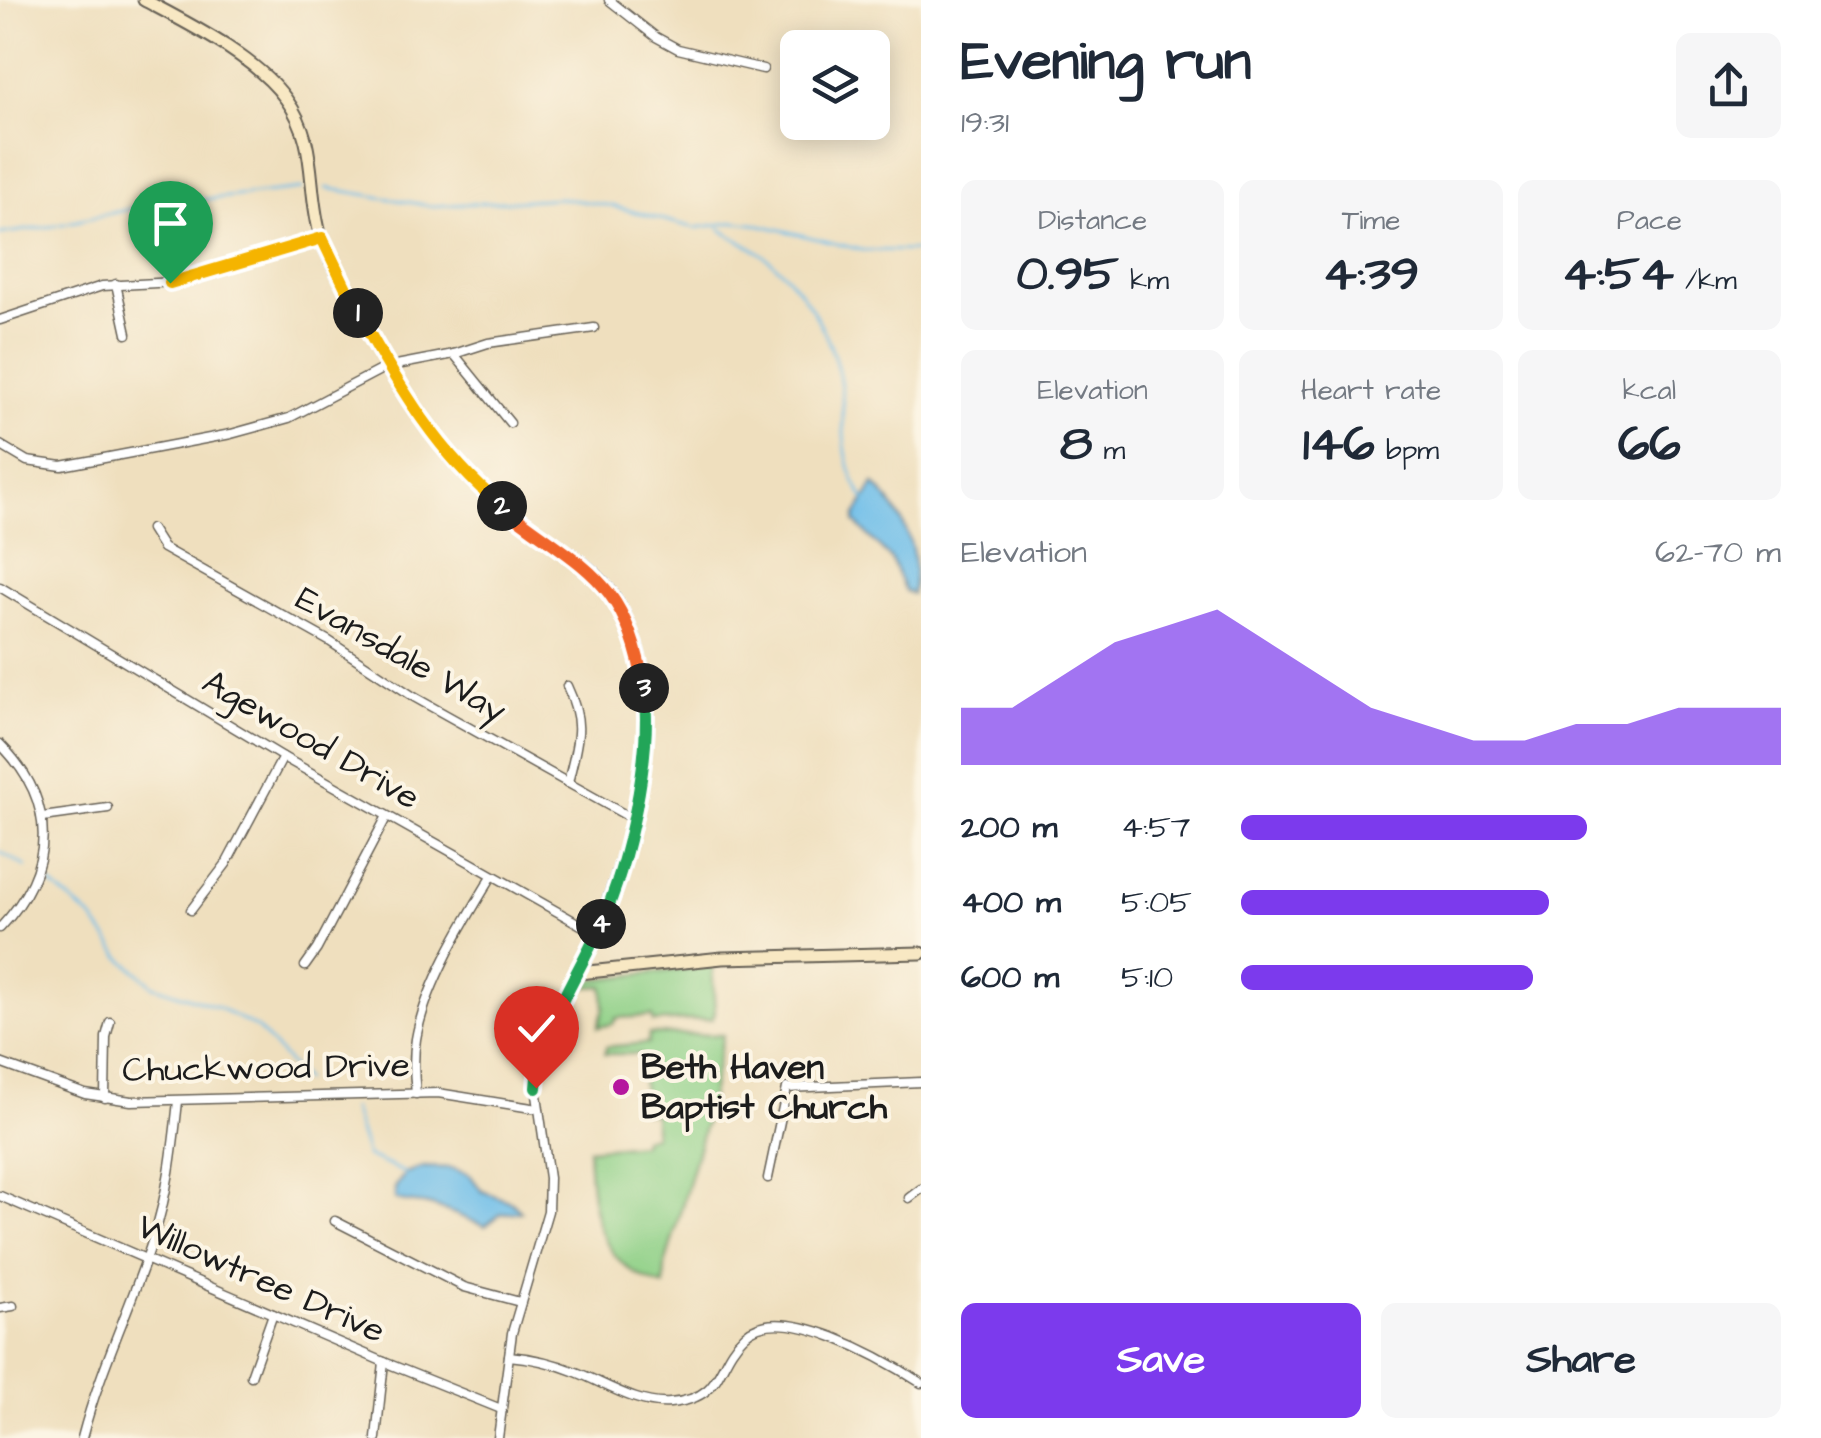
<!DOCTYPE html>
<html lang="en">
<head>
<meta charset="utf-8">
<style>
  :root { --surface:#fff; --page:#f6f6f7; --text:#1f2937; --muted:#747a83; --accent:#7c3aed }
  body { margin:0; font-family:"Architects Daughter",sans-serif; background:var(--page); color:var(--text); height:100vh; display:flex; flex-direction:column; font-size:38px; white-space:nowrap }
  * { box-sizing:border-box; margin:0 }
  p { font-size:32px; color:var(--muted) }
  .icon { flex:none; width:55px; height:55px; fill:none; stroke:currentColor; stroke-width:2; stroke-linecap:round; stroke-linejoin:round }
  .map { position:relative; flex:1; overflow:hidden }
  .sheet { display:flex; flex-direction:column; background:var(--surface); width:900px }
  .sheet>* { flex:none }
  .buttons { position:absolute; left:780px; top:30px; display:grid; gap:20px }
  .buttons a { display:grid; place-items:center; width:110px; height:110px; border-radius:15px; background:var(--surface); box-shadow:0 5px 25px #0003; font-size:50px }
  .pin { position:absolute; display:grid; place-items:center; width:85px; height:85px; color:#fff; margin:-102px -42px; border-radius:50% 50% 50% 0; rotate:-45deg; box-shadow:0 0 10px #0007 }
  .pin .icon { rotate:45deg }
  .km { position:absolute; width:50px; height:50px; margin:-25px; border-radius:50%; background:#222; color:#fff; font-size:28px; line-height:50px; text-align:center }
  .round { display:grid; place-items:center; flex:none; width:105px; height:105px; border-radius:15px; background:var(--page) }
  .head { display:flex; align-items:center; justify-content:space-between; height:170px; padding:0 40px }
  h1 { font-size:55px; font-weight:700; line-height:75px }
  .stats { display:grid; grid-template-columns:repeat(3,1fr); gap:15px; height:170px; padding:10px 40px }
  .stats div { display:grid; align-content:center; border-radius:15px; background:var(--page); text-align:center }
  .stats b { font-size:50px; font-weight:700 }
  .stats small { font-size:28px; font-weight:400 }
  .stats p { font-size:28px }
  .chart { height:280px; padding:20px 40px }
  .chart p { display:flex; justify-content:space-between }
  .chart svg { width:100%; height:180px; margin-top:10px; fill:var(--accent); opacity:.7 }
  .button { display:flex; gap:20px; margin-top:auto; padding:20px 40px }
  .button a { flex:1; height:115px; border-radius:15px; background:var(--accent); color:#fff; font-size:40px; font-weight:700; line-height:115px; text-align:center }
  .button a+a { background:var(--page); color:var(--text) }
  ul { padding:0 40px; list-style:none; font-size:32px }
  li { display:grid; grid-template-columns:160px 120px 1fr; align-items:center; height:75px }
  li i { height:25px; border-radius:12px; background:var(--accent) }
  main { display:flex; flex:1; min-height:0 }
  .map>svg:first-child { display:block }
  .green { fill:#8fd087; stroke:#567652; stroke-width:2.5 }
  .water { fill:#6ebee9; stroke:#456d82; stroke-width:2.5 }
  .lines { fill:none; stroke-linecap:round; stroke-linejoin:round }
  .stream { stroke:#6ebee9; stroke-width:2.5 }
  .street-casing { stroke:#666055; stroke-width:11 }
  .secondary-casing { stroke:#666055; stroke-width:15 }
  .street { stroke:#fff; stroke-width:8 }
  .secondary { stroke:#f8e8c3; stroke-width:11 }
  .split-1-casing { stroke:#fff; stroke-width:20 }
  .split-2-casing { stroke:#fff; stroke-width:20 }
  .split-3-casing { stroke:#fff; stroke-width:20 }
  .split-4-casing { stroke:#fff; stroke-width:20 }
  .split-5-casing { stroke:#fff; stroke-width:20 }
  .split-1 { stroke:#f5b400; stroke-width:12 }
  .split-2 { stroke:#f5b400; stroke-width:12 }
  .split-3 { stroke:#f0652b; stroke-width:12 }
  .split-4 { stroke:#22a559; stroke-width:12 }
  .split-5 { stroke:#22a559; stroke-width:12 }
  .poi-dot { fill:#b5179e; stroke:#fcf5e5; stroke-width:4 }
  .labels { text-anchor:middle; dominant-baseline:central; stroke-width:8; stroke-linejoin:round; paint-order:stroke }
  .street-label { font-size:35px; fill:#1c1c1c; stroke:#fcf5e5 }
  .poi-label { font-size:35px; font-weight:bold; fill:#1c1c1c; stroke:#fcf5e5; text-anchor:start }
</style>
</head>
<body>
<main>
<div class="map">
<svg width="921" height="1438" viewBox="0 0 921 1438">
  <rect width="100%" height="100%" fill="#fcf5e5"/>
  <filter id="ink" filterUnits="userSpaceOnUse"><feTurbulence type="fractalNoise" baseFrequency=".01" numOctaves="2"/><feDisplacementMap in="SourceGraphic" scale="20" xChannelSelector="R" yChannelSelector="G"/><feConvolveMatrix kernelMatrix="1 2 1 2 8 2 1 2 1" color-interpolation-filters="sRGB"/></filter>
  <filter id="wash" filterUnits="userSpaceOnUse"><feTurbulence type="fractalNoise" baseFrequency=".0048" numOctaves="4" result="noise"/><feDisplacementMap in="SourceGraphic" scale="40" xChannelSelector="R" yChannelSelector="G"/><feGaussianBlur stdDeviation="2.25" result="paint"/><feColorMatrix in="noise" values="0 0 0 0 0 0 0 0 0 0 0 0 0 0 0 0 0 1.4 0 .05"/><feComposite in="paint" operator="in"/></filter>
  <g filter="url(#wash)">
    <rect width="100%" height="100%" fill="#efdfbe"/>
    <g class="green">
      <polygon points="712,966 715,1013 712,1019 653,1022 652,1016 616,1018 613,1024 598,1027 604,1008 603,986 586,987 590,980"/>
      <path d="M649,1034L723,1035L706,1120L665,1266L664,1286C596,1266 591,1210 588,1149L642,1144L643,1138L654,1136V1113H644L641,1054H605L606,1047L648,1043Z"/>
    </g>
    <g class="water">
      <path d="M874,484C904,513 921,552 912,594L905,591L891,559L855,522L856,515Z"/>
      <path d="M423,1167L451,1168L470,1175L482,1191L512,1202L521,1211L501,1214L485,1226C466,1219 448,1210 428,1205C417,1202 405,1204 395,1199V1188L405,1173Z"/>
    </g>
    <g class="lines">
      <g class="stream">
        <polyline points="326,188 432,206 560,198 612,206 695,228 736,222 761,225 862,250 921,251"/>
        <path d="M720,228C731,238 747,243 759,252C803,282 838,343 842,396C844,433 842,468 865,500"/>
        <polyline points="0,234 54,226 143,206 302,189"/>
        <polyline points="0,852 27,867"/>
        <polyline points="45,879 93,919 121,958 154,986 218,1007 258,1029 304,1080"/>
        <polyline points="352,1109 367,1156 405,1173"/>
      </g>
    </g>
  </g>
  <g filter="url(#ink)">
    <g class="lines">
      <defs>
        <g id="street">
          <polyline points="609,0 656,37 678,49 763,69"/>
          <polyline points="116,284 127,334"/>
          <polyline points="0,320 102,286 175,282 322,237"/>
          <polyline points="454,354 510,423"/>
          <polyline points="0,445 27,461 62,466 231,434 289,418 386,367 454,354 488,343 594,328"/>
          <polyline points="151,529 163,548 329,641 414,697 631,818"/>
          <polyline points="0,587 283,757 597,934"/>
          <path d="M567,686C586,726 577,742 568,783"/>
          <path d="M0,744C58,802 56,869 0,928"/>
          <polyline points="43,817 108,808"/>
          <polyline points="191,910 226,864 283,757"/>
          <polyline points="305,966 317,949 387,816"/>
          <polyline points="0,1063 85,1094 131,1101 438,1093 538,1109"/>
          <path d="M416,1094C414,1076 413,1057 416,1039C425,986 464,922 492,876"/>
          <polyline points="105,1098 106,1037 110,1022"/>
          <polyline points="768,1178 787,1088 921,1082"/>
          <polyline points="0,1196 384,1362 501,1409"/>
          <polyline points="909,1198 921,1189"/>
          <polyline points="335,1221 464,1287 520,1302"/>
          <polyline points="0,1308 13,1306"/>
          <path d="M509,1356C532,1358 554,1363 576,1372C604,1383 639,1406 670,1403C726,1398 714,1364 745,1335C782,1300 886,1360 921,1383"/>
          <polyline points="251,1376 273,1314"/>
          <path d="M82,1438C100,1369 131,1307 153,1239C168,1194 173,1148 178,1101"/>
          <polyline points="376,1438 384,1362"/>
          <polyline points="498,1438 512,1333 548,1211 549,1178 536,1088 538,1068 546,1040 579,973"/>
        </g>
        <path id="secondary" d="M144,0C189,24 256,57 286,99C319,144 306,188 321,237C329,260 343,283 354,305C383,359 412,411 452,458C479,490 510,513 544,537C566,552 592,567 608,589C623,609 633,635 639,658C665,756 619,884 579,973L722,958L921,953"/>
      </defs>
      <use href="#street" class="street-casing"/>
      <use href="#secondary" class="secondary-casing"/>
      <use href="#street" class="street"/>
      <use href="#secondary" class="secondary"/>
    </g>
  </g>
  <g class="lines" filter="url(#ink)">
    <defs>
      <polyline id="split-1" points="170,283 322,238 358,313"/>
      <path id="split-2" d="M358,313C398,385 438,454 502,506"/>
      <path id="split-3" d="M502,506C582,569 626,576 644,688"/>
      <path id="split-4" d="M601,924C628,864 653,753 644,688"/>
      <path id="split-5" d="M536,1088C538,1031 578,976 601,924"/>
    </defs>
    <use href="#split-1" class="split-1-casing"/>
    <use href="#split-2" class="split-2-casing"/>
    <use href="#split-3" class="split-3-casing"/>
    <use href="#split-4" class="split-4-casing"/>
    <use href="#split-5" class="split-5-casing"/>
    <use href="#split-1" class="split-1"/>
    <use href="#split-2" class="split-2"/>
    <use href="#split-3" class="split-3"/>
    <use href="#split-4" class="split-4"/>
    <use href="#split-5" class="split-5"/>
  </g>
  <circle class="poi-dot" cx="621" cy="1087" r="10"/>
  <g class="labels">
    <g class="street-label">
      <text transform="translate(401 655) rotate(30)">Evansdale Way</text>
      <text transform="translate(311 740) rotate(30)">Agewood Drive</text>
      <text transform="translate(266 1068) rotate(-1)">Chuckwood Drive</text>
      <text transform="translate(261 1279) rotate(24)">Willowtree Drive</text>
    </g>
    <g class="poi-label">
      <text x="641" y="1067">Beth Haven<tspan x="641" dy="40">Baptist Church</tspan></text>
    </g>
  </g>
</svg>
<div class="buttons">
<a><svg class="icon" aria-label="layers" viewBox="0 0 24 24"><path d="M12 4l9 5-9 5-9-5zM3 14l9 5 9-5"/></svg></a>
</div>
<div class="pin" style="left:170px;top:283px;background:#1e9e55"><svg class="icon" aria-label="arrive" viewBox="0 0 24 24"><path d="M6 21V4h12l-3 4 3 4H6"/></svg></div>
<div class="pin" style="left:536px;top:1088px;background:#d93025"><svg class="icon" aria-label="check" viewBox="0 0 24 24"><path d="M5 12l5 5 9-10"/></svg></div>
<b class="km" style="left:358px;top:313px">1</b>
<b class="km" style="left:502px;top:506px">2</b>
<b class="km" style="left:644px;top:688px">3</b>
<b class="km" style="left:601px;top:924px">4</b>
</div>
<section class="sheet">
<div class="head"><div><h1>Evening run</h1><p>19:31</p></div><a class="round"><svg class="icon" aria-label="share" viewBox="0 0 24 24"><path d="M12 15V3M7 8l5-5 5 5M5 13v7h14v-7"/></svg></a></div>
<div class="stats">
<div><p>Distance</p><b>0.95<small> km</small></b></div>
<div><p>Time</p><b>4:39</b></div>
<div><p>Pace</p><b>4:54<small> /km</small></b></div>
</div>
<div class="stats">
<div><p>Elevation</p><b>8<small> m</small></b></div>
<div><p>Heart rate</p><b>146<small> bpm</small></b></div>
<div><p>kcal</p><b>66</b></div>
</div>
<div class="chart"><p><span>Elevation</span>62–70 m</p>
<svg viewBox="0 0 160 44" preserveAspectRatio="none"><path d="M0 44V30L10 30L20 22L30 14L40 10L50 6L60 14L70 22L80 30L90 34L100 38L110 38L120 34L130 34L140 30L150 30L160 30V44z"/></svg>
</div>
<ul>
<li><b>200 m</b>4:57<i style="width:64%"></i></li>
<li><b>400 m</b>5:05<i style="width:57%"></i></li>
<li><b>600 m</b>5:10<i style="width:54%"></i></li>
</ul>
<div class="button"><a>Save</a><a>Share</a></div>
</section>
</main>
</body>
</html>
